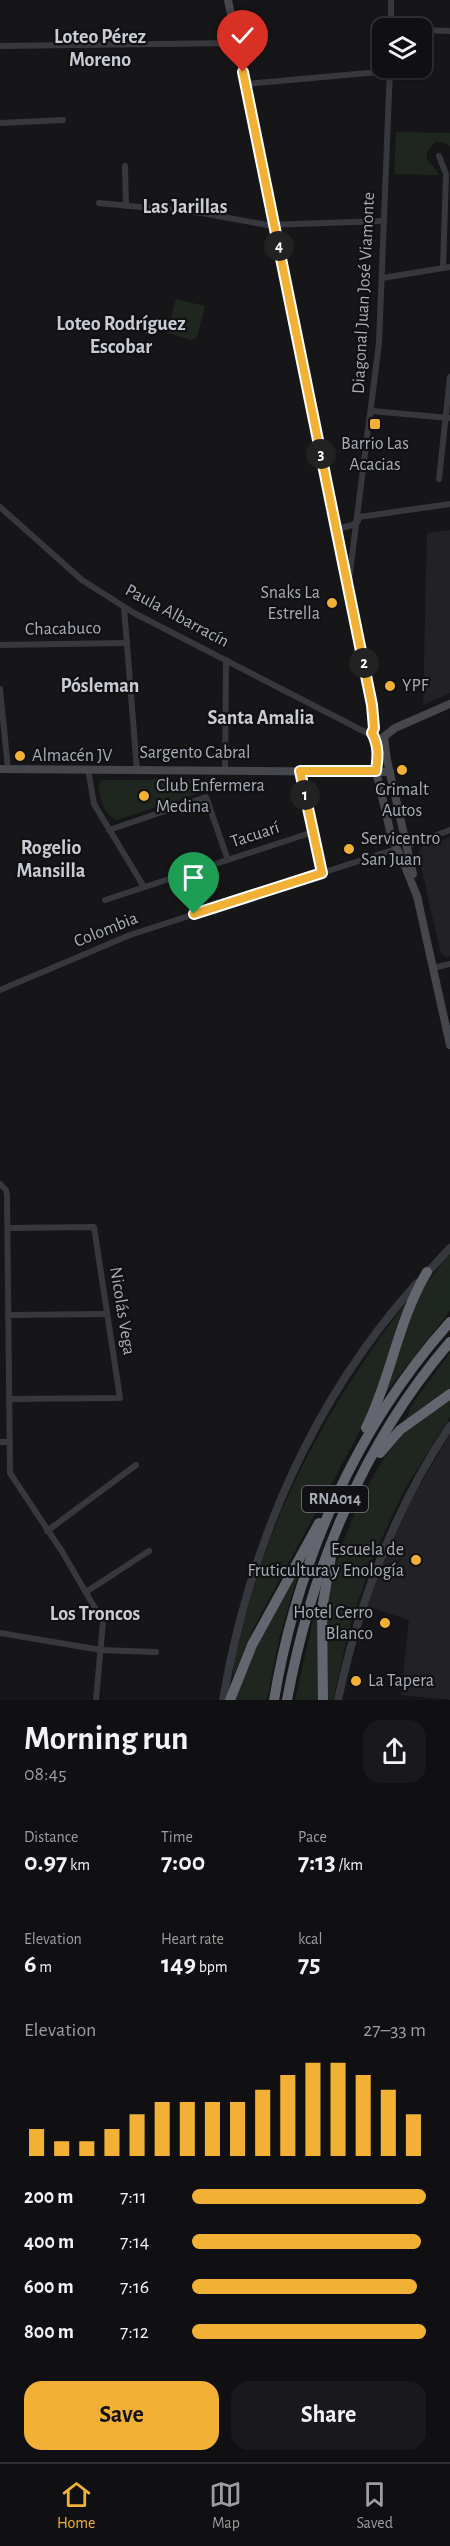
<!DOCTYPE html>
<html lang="en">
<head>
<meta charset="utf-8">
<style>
  :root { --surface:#101012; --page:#19191b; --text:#f1f3f6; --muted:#9c9d9f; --line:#303032; --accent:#f2b134 }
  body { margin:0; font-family:"Alegreya Sans",sans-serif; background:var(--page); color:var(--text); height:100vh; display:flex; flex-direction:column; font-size:22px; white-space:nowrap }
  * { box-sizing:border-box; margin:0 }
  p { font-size:20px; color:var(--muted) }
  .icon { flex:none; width:33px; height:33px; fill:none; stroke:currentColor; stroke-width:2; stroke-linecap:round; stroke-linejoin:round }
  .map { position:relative; height:1700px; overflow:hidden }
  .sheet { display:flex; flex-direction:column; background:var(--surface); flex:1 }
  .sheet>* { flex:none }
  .controls { position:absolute; left:372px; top:18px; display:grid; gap:12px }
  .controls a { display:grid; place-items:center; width:60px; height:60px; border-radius:12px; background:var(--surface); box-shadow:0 2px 4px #0004,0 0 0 2px var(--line); font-size:30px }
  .pin { position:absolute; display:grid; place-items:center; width:51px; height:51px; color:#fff; margin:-62px -26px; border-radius:50% 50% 50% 0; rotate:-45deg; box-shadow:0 0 6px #0007 }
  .pin .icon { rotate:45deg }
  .km { position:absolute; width:30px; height:30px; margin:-15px; border-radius:50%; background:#222; color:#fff; font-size:16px; line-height:30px; text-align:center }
  .round { display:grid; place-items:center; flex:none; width:63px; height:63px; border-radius:18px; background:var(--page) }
  .head { display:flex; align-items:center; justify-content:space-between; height:102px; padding:0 24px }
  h1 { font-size:33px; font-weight:600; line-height:45px }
  .figures { display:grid; grid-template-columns:repeat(3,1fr); gap:9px; height:102px; padding:6px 24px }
  .figures div { display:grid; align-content:center }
  .figures b { font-size:26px; font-weight:600 }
  .figures small { font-size:16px; font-weight:400 }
  .figures p { font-size:16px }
  .chart { height:168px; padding:12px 24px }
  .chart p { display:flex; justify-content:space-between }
  .chart svg { width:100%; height:108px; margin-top:6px; stroke:var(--accent); stroke-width:6 }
  .button { display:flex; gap:12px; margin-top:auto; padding:12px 24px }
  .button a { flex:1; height:69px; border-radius:18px; background:var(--accent); color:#111; font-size:24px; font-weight:600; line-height:69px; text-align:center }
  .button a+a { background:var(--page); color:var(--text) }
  ul { padding:0 24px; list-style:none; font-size:20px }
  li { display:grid; grid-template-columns:96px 72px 1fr; align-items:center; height:45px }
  li i { height:15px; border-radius:8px; background:var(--accent) }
  .tab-bar { display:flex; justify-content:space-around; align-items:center; height:84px; border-top:2px solid var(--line); background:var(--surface); font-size:16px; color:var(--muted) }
  .tab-bar a { display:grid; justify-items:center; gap:3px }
  .tab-bar .active { color:var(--accent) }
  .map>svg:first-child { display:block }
  .built { fill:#222225 }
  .green { fill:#1e261f }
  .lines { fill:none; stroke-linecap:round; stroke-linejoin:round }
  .minor { stroke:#37383d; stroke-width:6 }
  .tertiary { stroke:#37383d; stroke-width:8 }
  .secondary { stroke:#45474d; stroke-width:8 }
  .motorway { stroke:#63666e; stroke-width:10 }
  .route-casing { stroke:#fff; stroke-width:12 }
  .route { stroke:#f2b134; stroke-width:8 }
  .poi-dot { fill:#f2b134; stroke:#111113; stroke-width:2 }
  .labels { text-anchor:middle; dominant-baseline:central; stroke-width:4.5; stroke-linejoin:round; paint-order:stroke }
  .shield { fill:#111113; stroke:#7b7e86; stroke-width:1.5 }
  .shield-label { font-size:16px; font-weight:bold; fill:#a8adb8 }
  .street-label { font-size:18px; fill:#a8adb8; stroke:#111113 }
  .poi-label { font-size:18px; fill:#a8adb8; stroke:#111113; text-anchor:start }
  .neighbourhood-label { font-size:20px; font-weight:bold; fill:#c9ccd4; stroke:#111113 }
</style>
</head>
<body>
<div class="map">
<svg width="450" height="1700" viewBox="0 0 450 1700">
  <rect width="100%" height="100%" fill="#161618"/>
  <g class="built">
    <polygon points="450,530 450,693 423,705 427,533"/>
    <polygon points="450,837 450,956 447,957 441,954 418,853 422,847"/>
    <polygon points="450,1434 450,1700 401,1695 409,1620 366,1606 388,1547 410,1502"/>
  </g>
  <g class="green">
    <polygon points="396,132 450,133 450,146 442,142 435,142 427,152 427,159 440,175 394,174"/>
    <polygon points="176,299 205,306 197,337 191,340 167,333"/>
    <path d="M102,780H202L208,786L206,791L116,820C103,814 100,797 98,785Z"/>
    <polygon points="450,1254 450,1311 384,1395 419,1293"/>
    <path d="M408,1300L368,1416L253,1629L233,1677C232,1655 242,1628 248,1606C280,1493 336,1393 408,1300Z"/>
    <polygon points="450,1353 450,1391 404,1423 413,1403"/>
    <path d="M450,1401V1417L405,1489L374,1555L350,1625L333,1700H328C328,1668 325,1635 328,1603C333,1556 368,1470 402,1436C415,1422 434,1412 450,1401Z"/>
    <polygon points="300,1568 279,1639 267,1700 233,1700 246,1666"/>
    <polygon points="320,1590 320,1700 295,1700"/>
  </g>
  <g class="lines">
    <g class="minor">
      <polyline points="391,28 391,0"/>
      <polyline points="422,30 450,31"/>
      <polyline points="0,46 237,43"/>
      <polyline points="245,84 390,71"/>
      <polyline points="0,123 63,120"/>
      <polyline points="439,156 446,174 443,268"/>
      <polyline points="125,166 126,206"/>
      <polyline points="99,203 202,213 267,225 384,221"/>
      <polyline points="382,278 450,267"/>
      <polyline points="372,411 449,418"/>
      <polyline points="439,479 450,377"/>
      <polyline points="0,507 82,580 134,613 373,736"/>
      <polyline points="359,517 450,504"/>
      <polyline points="337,529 352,525 358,521"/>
      <polyline points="349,580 379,343 390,68"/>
      <polyline points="124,607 137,770"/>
      <polyline points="0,645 127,643"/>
      <polyline points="0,689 8,769"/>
      <polyline points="88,769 94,804 144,887"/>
      <polyline points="225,770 226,660"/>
      <polyline points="300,771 322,873"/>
      <polyline points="109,830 206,797 228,860"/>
      <polyline points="407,846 450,830"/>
      <polyline points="105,900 313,832"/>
      <polyline points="433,968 450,964"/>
      <polyline points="0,990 130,935 396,849"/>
      <polyline points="0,1184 6,1190 7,1195 10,1473 63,1553 103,1622 96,1700"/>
      <polyline points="8,1228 94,1227 120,1398 9,1399"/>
      <polyline points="8,1315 107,1314"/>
      <polyline points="0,1442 10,1442"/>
      <polyline points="47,1531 136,1465"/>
      <polyline points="86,1592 149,1551"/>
      <polyline points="0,1633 101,1650 156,1652"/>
    </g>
    <g class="tertiary">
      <polyline points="426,1274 450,1248"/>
      <path d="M223,1700C249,1546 312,1400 417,1283"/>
      <path d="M338,1700C359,1601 394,1510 450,1426"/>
    </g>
    <g class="secondary">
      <polyline points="228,0 374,712 372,733 378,752 376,771 392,839 403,861 418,899"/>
      <polyline points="384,737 387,760 413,874"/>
      <polyline points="381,739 395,728 450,704"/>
      <polyline points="0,769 390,772"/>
      <polyline points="417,896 450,1045"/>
    </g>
    <g class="motorway">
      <path d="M366,1428C391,1378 398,1320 427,1272"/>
      <polyline points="380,1453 400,1430 450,1394"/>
      <polyline points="230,1700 252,1645 319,1523"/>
      <path d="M274,1700C297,1562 356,1427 450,1322"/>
      <path d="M287,1700C311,1570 363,1443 450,1342"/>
      <polyline points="323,1700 322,1609 331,1557"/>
    </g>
  </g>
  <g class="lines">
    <defs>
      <path id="route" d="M194,914L322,873L300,771H376C378,757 379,746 372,733L374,728L372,705L243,72"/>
    </defs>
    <use href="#route" class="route-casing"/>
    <use href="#route" class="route"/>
  </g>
  <g class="poi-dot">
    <rect x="369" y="418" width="12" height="12" rx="3"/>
    <circle cx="332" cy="603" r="6"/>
    <circle cx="390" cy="686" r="6"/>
    <circle cx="20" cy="756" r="6"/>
    <circle cx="402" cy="770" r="6"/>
    <circle cx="144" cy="796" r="6"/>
    <circle cx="349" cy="849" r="6"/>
    <circle cx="416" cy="1560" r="6"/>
    <circle cx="385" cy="1623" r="6"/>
    <circle cx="356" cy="1681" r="6"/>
  </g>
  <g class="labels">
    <rect class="shield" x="302" y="1486" width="66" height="26" rx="4.5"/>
    <g class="shield-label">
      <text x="335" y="1499">RNA014</text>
    </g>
    <g class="street-label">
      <text transform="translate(364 293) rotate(-87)">Diagonal Juan José Viamonte</text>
      <text transform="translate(177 616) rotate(28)">Paula Albarracín</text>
      <text transform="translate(63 629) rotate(-1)">Chacabuco</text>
      <text x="195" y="753">Sargento Cabral</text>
      <text transform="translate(255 835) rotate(-18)">Tacuarí</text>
      <text transform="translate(106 930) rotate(-22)">Colombia</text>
      <text transform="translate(122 1311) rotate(81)">Nicolás Vega</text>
    </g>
    <g class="poi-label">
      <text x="375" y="444" text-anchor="middle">Barrio Las<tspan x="375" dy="21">Acacias</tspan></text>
      <text x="320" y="593" text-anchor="end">Snaks La<tspan x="320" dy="21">Estrella</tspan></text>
      <text x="402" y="686">YPF</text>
      <text x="32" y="756">Almacén JV</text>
      <text x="156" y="786">Club Enfermera<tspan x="156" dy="21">Medina</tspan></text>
      <text x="402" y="790" text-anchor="middle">Grimalt<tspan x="402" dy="21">Autos</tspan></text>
      <text x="361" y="839">Servicentro<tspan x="361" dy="21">San Juan</tspan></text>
      <text x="404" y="1550" text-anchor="end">Escuela de<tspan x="404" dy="21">Fruticultura y Enología</tspan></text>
      <text x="373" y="1613" text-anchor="end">Hotel Cerro<tspan x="373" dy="21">Blanco</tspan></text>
      <text x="368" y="1681">La Tapera</text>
    </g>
    <g class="neighbourhood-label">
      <text x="100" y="37">Loteo Pérez<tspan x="100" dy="23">Moreno</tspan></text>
      <text x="185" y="207">Las Jarillas</text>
      <text x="121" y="324">Loteo Rodríguez<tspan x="121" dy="23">Escobar</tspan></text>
      <text x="100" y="686">Pósleman</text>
      <text x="261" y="718">Santa Amalia</text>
      <text x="51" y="848">Rogelio<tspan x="51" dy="23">Mansilla</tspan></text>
      <text x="95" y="1614">Los Troncos</text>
    </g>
  </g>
</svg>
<div class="controls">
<a><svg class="icon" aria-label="layers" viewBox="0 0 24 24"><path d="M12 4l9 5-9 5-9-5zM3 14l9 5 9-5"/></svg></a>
</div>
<div class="pin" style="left:194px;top:914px;background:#1e9e55"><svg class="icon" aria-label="arrive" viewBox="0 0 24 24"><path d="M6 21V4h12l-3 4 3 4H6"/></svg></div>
<div class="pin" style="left:243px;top:72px;background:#d93025"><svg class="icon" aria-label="check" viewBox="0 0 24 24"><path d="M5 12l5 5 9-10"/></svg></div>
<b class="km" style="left:305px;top:795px">1</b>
<b class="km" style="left:364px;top:663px">2</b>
<b class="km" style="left:321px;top:454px">3</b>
<b class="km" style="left:279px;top:246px">4</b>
</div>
<section class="sheet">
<div class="head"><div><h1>Morning run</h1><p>08:45</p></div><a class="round"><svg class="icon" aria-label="share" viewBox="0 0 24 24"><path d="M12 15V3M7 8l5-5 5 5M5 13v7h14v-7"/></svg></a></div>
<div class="figures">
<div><p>Distance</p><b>0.97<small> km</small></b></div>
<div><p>Time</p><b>7:00</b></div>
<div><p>Pace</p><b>7:13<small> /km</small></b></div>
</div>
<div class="figures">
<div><p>Elevation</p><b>6<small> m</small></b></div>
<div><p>Heart rate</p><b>149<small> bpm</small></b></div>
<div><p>kcal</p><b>75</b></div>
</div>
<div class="chart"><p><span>Elevation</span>27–33 m</p>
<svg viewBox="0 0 160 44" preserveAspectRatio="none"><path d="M5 44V33M15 44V38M25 44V38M35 44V33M45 44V27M55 44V22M65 44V22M75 44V22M85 44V22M95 44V17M105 44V11M115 44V6M125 44V6M135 44V11M145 44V17M155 44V27"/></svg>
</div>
<ul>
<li><b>200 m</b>7:11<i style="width:100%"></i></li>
<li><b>400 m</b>7:14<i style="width:98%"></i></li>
<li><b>600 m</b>7:16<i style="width:96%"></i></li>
<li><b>800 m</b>7:12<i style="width:100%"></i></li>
</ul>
<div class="button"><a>Save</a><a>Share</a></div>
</section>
<nav class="tab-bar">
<a class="active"><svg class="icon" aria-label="home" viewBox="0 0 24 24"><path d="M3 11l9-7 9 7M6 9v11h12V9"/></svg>Home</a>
<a><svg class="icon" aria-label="map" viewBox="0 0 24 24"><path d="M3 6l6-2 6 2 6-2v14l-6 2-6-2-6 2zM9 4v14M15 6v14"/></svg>Map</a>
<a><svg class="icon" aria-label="saved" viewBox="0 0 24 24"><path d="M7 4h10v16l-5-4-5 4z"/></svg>Saved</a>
</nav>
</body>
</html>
